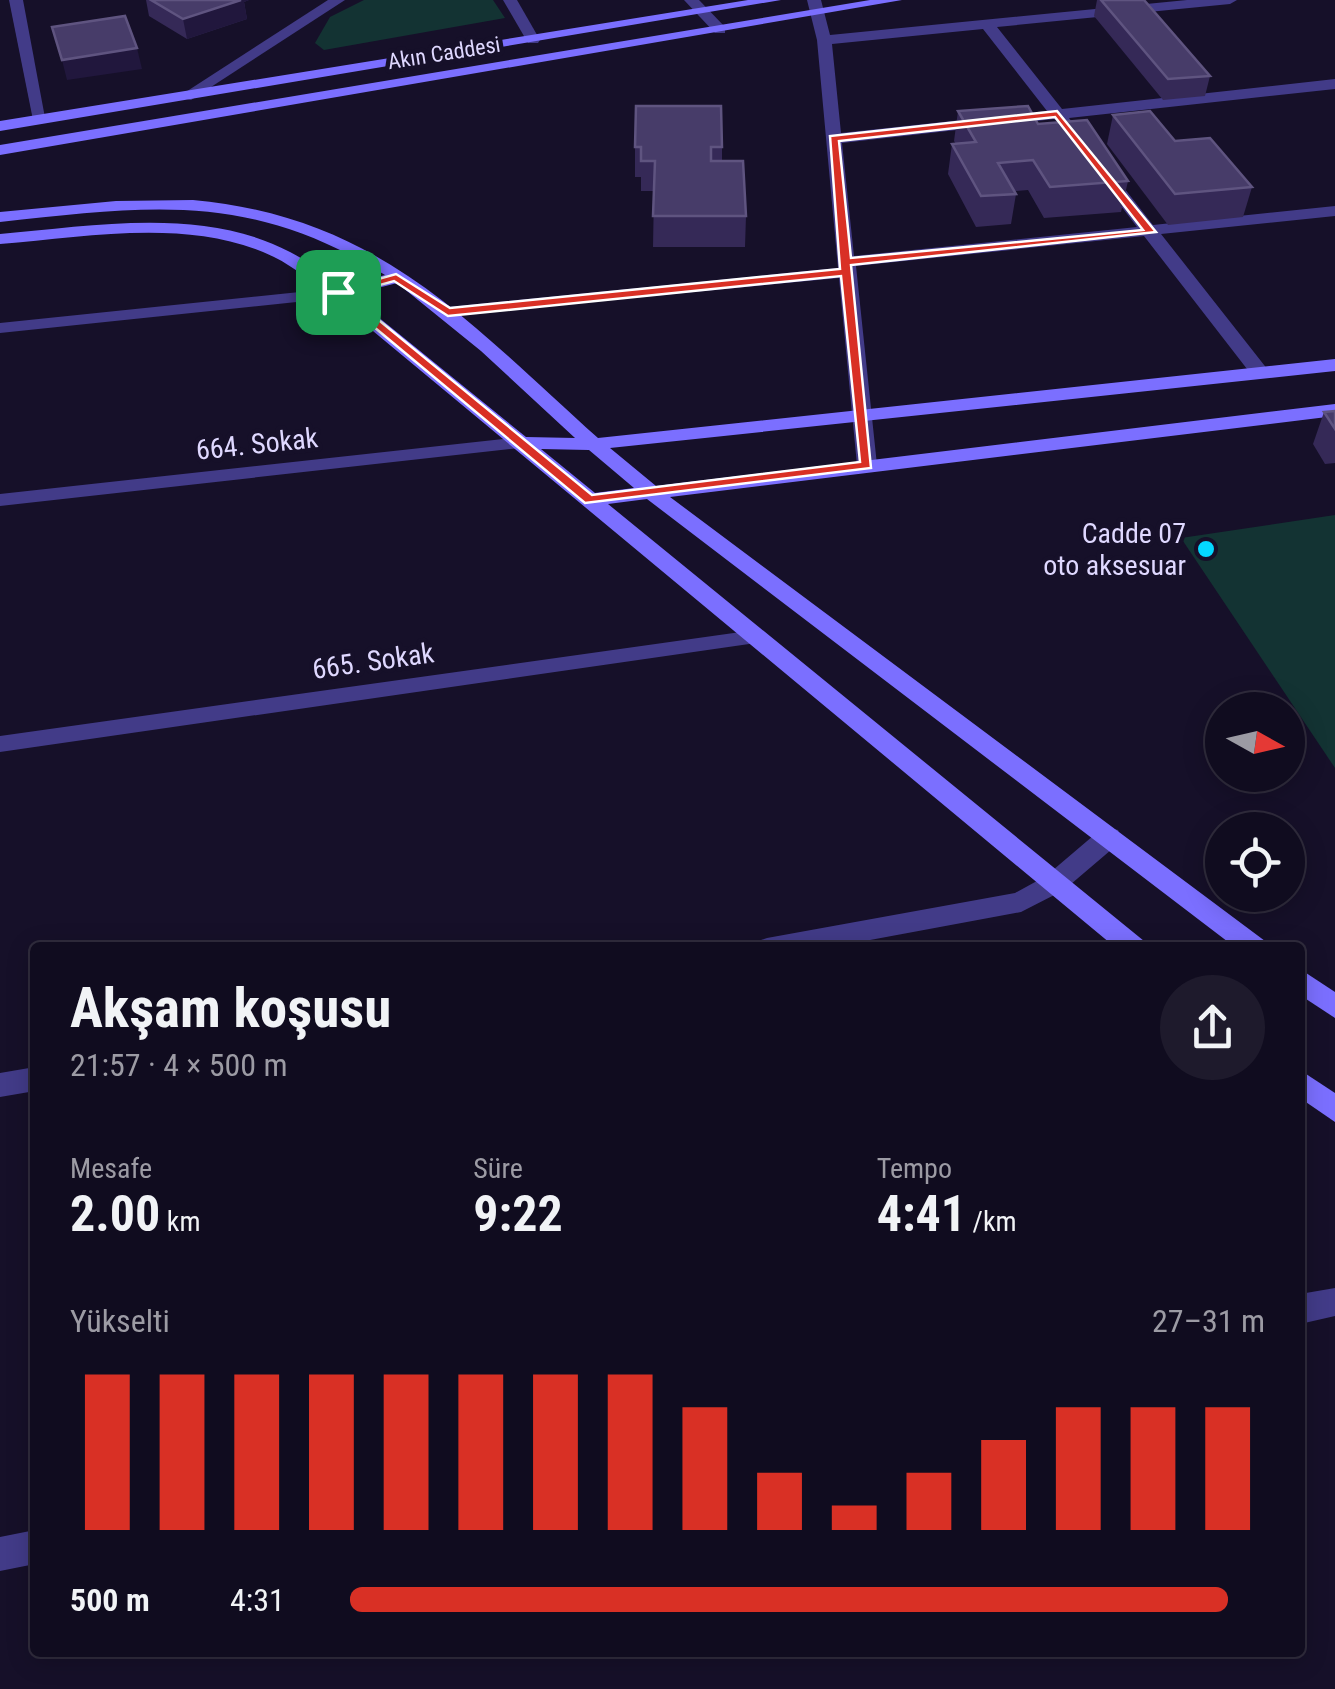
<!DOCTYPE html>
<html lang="tr">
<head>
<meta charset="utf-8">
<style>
  :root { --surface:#100c1f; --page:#1e1a2c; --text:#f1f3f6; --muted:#9c9ba4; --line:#302c3d; --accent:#d93025 }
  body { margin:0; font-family:"Roboto Condensed",sans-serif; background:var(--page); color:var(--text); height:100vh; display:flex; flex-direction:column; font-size:38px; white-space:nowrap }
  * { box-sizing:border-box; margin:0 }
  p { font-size:32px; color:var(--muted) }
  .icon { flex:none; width:55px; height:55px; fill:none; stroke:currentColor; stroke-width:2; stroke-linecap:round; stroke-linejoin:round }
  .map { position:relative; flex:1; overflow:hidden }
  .sheet { position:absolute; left:30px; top:942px; width:1275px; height:715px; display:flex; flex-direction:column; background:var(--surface); border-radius:10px; box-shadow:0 5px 25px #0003,0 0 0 2px var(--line) }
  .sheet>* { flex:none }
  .needle { width:65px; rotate:98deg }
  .buttons { position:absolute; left:1205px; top:692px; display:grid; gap:20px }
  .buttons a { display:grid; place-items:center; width:100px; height:100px; border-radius:50%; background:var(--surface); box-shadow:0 5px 25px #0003,0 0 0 2px var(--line); font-size:50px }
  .pin { position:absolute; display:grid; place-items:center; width:85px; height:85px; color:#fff; margin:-42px; border-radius:20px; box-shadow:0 5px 15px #0006 }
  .round { display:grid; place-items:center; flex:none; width:105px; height:105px; border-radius:52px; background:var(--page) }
  .summary { display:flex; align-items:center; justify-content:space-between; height:170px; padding:0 40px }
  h1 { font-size:55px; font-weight:700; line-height:75px }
  .stats { display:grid; grid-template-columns:repeat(3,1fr); gap:15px; height:170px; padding:10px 40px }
  .stats div { display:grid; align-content:center }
  .stats b { font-size:50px; font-weight:700 }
  .stats small { font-size:28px; font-weight:400 }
  .stats p { font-size:28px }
  .chart { height:280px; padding:20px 40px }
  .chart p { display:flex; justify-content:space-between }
  .chart svg { width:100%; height:180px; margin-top:10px; stroke:var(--accent); stroke-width:6 }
  ul { padding:0 40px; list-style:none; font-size:32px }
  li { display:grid; grid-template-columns:160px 120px 1fr; align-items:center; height:75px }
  li i { height:25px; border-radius:12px; background:var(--accent) }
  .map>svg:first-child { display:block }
  .green { fill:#133333 }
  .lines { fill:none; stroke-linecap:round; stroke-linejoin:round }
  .street { fill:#423b88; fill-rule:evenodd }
  .secondary { fill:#7b6fff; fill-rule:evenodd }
  .wall { fill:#352957 }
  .shaded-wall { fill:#21173d }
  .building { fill:#473c69; stroke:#5f5480; stroke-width:2.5 }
  .route { fill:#d93025; stroke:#fff; stroke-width:2.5; fill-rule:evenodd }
  .poi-dot { fill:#04d8ff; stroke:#161029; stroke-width:4 }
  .labels { text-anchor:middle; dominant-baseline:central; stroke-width:9; stroke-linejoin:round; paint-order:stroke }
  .far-street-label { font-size:22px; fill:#dfd8ff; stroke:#161029 }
  .street-label { font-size:28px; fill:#dfd8ff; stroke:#161029 }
  .poi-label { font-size:28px; fill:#dfd8ff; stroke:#161029; text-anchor:end }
</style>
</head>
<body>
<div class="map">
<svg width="1335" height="1689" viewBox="0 0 1335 1689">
  <rect width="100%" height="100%" fill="#161029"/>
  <g class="green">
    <polygon points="364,0 493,0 505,18 324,50 315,43 330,17"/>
    <polygon points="1335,515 1335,768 1181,538"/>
  </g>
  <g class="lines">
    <g class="street">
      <polygon points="9,0 23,0 46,123 33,120"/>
      <polygon points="328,0 345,0 191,100 178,97"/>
      <polygon points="503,0 517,0 540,40 538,43 528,43"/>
      <polygon points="684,0 699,0 725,27 725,33 715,33"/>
      <path d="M807,0H821L830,35L1187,0H1237L1230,4L997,27L1062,109L1335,79V89L1069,118L1072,122L1064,127L1054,119L842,143L854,256L1137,227L1096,173L1104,168L1110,170L1153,225L1335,206V216L1161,234L1268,370V378H1254L1144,236L856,266L877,465L867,471L857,465L839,278L442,316V308L448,307L838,268L817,40ZM983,29L1047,111L841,133L832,44Z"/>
      <polygon points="338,288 344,289 344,297 0,333 0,323"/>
      <polygon points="521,437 531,443 528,447 0,506 0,494"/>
      <polygon points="755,630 763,632 766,637 763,642 0,752 0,736"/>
      <polygon points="1109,828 1118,830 1121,837 1118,844 1064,890 1021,912 827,948 754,948 758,941 767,938 1015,893 1046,876 1100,830"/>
      <polygon points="35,1067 35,1091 0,1097 0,1073"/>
      <polygon points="1335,1288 1335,1316 1300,1324 1300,1294"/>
      <polygon points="35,1530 35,1564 0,1571 0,1537"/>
    </g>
    <g class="secondary">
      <polygon points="748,0 781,0 0,131 0,121"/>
      <polygon points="870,0 902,0 0,155 0,145"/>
      <path d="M193,200C379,217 467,321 598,438L1335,359V371L610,448L656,486L1335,404V416L670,497L1265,941L1269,948H1236L647,499L608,504L1144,941L1148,948H1116L332,297C313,284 295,267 274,257C191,217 88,237 0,244V234C93,226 203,206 290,252C308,261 324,275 341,287L385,275C249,191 151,206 0,222V212L116,201ZM397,283L481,351L575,438L526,437L351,295ZM541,449L589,450L634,488L595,493Z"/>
      <polygon points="1300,969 1335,992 1335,1018 1300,995"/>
      <polygon points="1300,1070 1335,1093 1335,1122 1300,1098"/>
    </g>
  </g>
  <g class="wall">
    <polygon points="146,0 249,0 244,2 247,19 187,39 149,16"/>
    <polygon points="1097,0 1144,0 1210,76 1205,96 1163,100 1094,16"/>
    <polygon points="958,111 1038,124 1128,181 1121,212 1044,218 1028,190 1015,191 1016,194 1011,224 976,227 948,174 952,144 956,144 954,141"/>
    <polygon points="1113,115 1175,141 1252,187 1243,217 1168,225 1107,144"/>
    <polygon points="635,147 722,147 722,161 746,216 745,247 653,247 654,191 641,191 641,177 635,177"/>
    <polygon points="1335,411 1335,463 1325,464 1313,444 1324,412"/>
  </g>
  <g class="shaded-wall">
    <polygon points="241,0 249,0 244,2 247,19 187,39 183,19"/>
    <polygon points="137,48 142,69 67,80 62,60"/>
  </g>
  <g class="building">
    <polygon points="151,0 241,0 183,19"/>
    <polygon points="1101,0 1144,0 1210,76 1168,79"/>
    <polygon points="125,16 137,48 62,60 52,27"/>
    <polygon points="636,106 721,106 722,147 711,147 711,161 743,161 746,216 653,216 655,161 641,161 641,147 635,147"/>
    <polygon points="1028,106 1038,124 1087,120 1128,181 1050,187 1033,160 998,163 1016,194 981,196 952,144 976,142 958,111"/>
    <polygon points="1150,111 1175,141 1210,138 1252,187 1175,194 1113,115"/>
    <polygon points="1335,411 1335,429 1324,412"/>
  </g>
  <path class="route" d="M1057,111L1156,232L851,265L871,468L585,503L332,292L396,274L450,308L840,269L830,136ZM1055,117L1143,230L851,258L839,141ZM841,276L860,462L592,495L347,294L394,281L448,316Z"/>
  <circle class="poi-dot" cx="1206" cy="549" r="10"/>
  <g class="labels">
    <g class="far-street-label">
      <text transform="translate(444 53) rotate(-9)">Akın Caddesi</text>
    </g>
    <g class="street-label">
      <text transform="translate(257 444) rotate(-6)">664. Sokak</text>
      <text transform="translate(373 661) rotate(-8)">665. Sokak</text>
    </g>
    <g class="poi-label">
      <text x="1186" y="533">Cadde 07<tspan x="1186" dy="32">oto aksesuar</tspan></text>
    </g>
  </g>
</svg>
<div class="buttons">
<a><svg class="needle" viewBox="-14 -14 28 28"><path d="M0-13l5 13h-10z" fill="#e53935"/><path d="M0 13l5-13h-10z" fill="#9c9ba4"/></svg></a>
<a><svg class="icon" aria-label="locate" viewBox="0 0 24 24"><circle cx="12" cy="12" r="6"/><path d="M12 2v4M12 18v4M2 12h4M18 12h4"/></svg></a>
</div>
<div class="pin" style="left:338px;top:292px;background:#1e9e55"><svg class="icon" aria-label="arrive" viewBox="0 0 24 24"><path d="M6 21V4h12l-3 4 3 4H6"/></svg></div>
<section class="sheet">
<div class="summary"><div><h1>Akşam koşusu</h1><p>21:57 · 4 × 500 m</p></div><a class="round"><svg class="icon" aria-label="share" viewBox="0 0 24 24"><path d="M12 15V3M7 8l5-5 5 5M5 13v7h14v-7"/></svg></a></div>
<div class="stats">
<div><p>Mesafe</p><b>2.00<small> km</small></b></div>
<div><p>Süre</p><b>9:22</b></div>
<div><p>Tempo</p><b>4:41<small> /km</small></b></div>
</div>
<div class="chart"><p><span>Yükselti</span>27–31 m</p>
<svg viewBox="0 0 160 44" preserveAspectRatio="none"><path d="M5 44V6M15 44V6M25 44V6M35 44V6M45 44V6M55 44V6M65 44V6M75 44V6M85 44V14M95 44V30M105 44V38M115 44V30M125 44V22M135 44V14M145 44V14M155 44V14"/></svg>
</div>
<ul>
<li><b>500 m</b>4:31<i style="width:96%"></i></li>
</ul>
</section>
</div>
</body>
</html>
